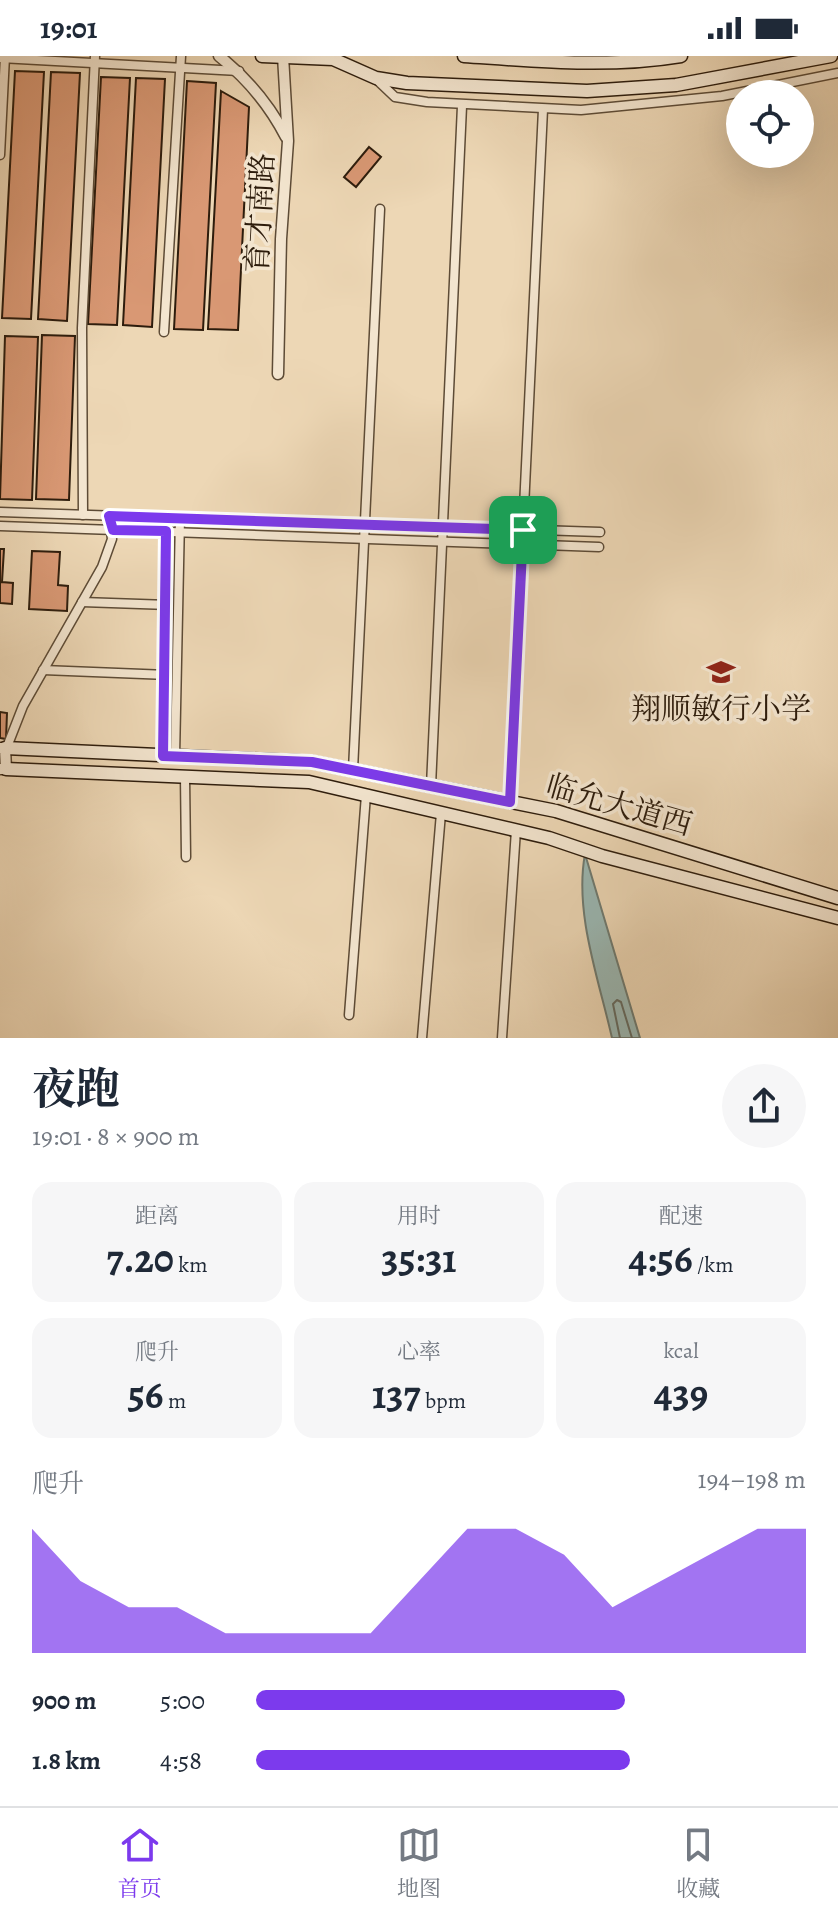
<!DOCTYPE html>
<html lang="zh">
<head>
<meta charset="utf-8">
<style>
  :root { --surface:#fff; --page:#f6f6f7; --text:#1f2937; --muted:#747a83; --line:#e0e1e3; --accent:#7c3aed }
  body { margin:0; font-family:Alegreya,"Noto Serif SC",serif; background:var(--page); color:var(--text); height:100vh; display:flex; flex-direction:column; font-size:30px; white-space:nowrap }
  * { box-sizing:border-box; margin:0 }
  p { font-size:26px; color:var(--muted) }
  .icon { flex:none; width:44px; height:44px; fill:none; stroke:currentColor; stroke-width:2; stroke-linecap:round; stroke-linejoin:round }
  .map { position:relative; height:982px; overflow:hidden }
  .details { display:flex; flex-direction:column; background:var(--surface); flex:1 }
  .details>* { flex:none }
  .fabs { position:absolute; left:726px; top:24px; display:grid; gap:16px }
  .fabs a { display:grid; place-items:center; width:88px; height:88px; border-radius:50%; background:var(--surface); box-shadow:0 8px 32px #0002; font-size:40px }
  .pin { position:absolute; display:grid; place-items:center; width:68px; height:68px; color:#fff; margin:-34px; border-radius:16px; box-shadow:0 4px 12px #0006 }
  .round { display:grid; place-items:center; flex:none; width:84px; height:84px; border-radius:42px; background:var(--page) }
  .headline { display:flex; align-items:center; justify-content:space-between; height:136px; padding:0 32px }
  h1 { font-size:44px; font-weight:700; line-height:60px }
  .stats { display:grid; grid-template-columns:repeat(3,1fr); gap:12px; height:136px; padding:8px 32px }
  .stats div { display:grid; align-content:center; border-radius:20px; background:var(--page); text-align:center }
  .stats b { font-size:40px; font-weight:700 }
  .stats small { font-size:22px; font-weight:400 }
  .stats p { font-size:22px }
  .chart { height:224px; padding:16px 32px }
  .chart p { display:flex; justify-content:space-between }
  .chart svg { width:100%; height:144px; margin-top:8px; fill:var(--accent); opacity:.7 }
  ul { padding:0 32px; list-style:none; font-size:26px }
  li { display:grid; grid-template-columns:128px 96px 1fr; align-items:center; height:60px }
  li i { height:20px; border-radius:10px; background:var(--accent) }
  .status { display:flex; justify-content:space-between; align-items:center; height:56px; padding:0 40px; background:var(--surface); direction:ltr }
  .status svg { height:22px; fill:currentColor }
  .dock { display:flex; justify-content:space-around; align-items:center; height:112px; border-top:2px solid var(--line); background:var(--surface); font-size:22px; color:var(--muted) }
  .dock a { display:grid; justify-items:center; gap:4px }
  .dock .active { color:var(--accent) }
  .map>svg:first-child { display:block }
  .water { fill:#9ab8b4; stroke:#6e7a71; stroke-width:2 }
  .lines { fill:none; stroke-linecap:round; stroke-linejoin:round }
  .shore { stroke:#646a60; stroke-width:2 }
  .building { fill:#d99874; stroke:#2d1c0c; stroke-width:2 }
  .minor-casing { stroke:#5d4b36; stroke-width:11 }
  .tertiary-casing { stroke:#5d4b36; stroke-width:13 }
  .secondary-casing { stroke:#2d1c0c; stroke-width:15 }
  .minor { stroke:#f3e5cf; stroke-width:8 }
  .tertiary { stroke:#f3e5cf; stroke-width:10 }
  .secondary { stroke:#f3e5cf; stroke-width:12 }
  .route-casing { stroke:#fff; stroke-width:16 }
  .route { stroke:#7c3aed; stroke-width:10 }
  .labels { text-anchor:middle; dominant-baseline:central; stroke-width:7; stroke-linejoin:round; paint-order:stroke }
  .street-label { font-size:30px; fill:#2d1c0c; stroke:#f3e5cf }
  .poi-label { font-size:30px; fill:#2d1c0c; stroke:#f3e5cf }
</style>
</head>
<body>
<div class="status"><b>19:01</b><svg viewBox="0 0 49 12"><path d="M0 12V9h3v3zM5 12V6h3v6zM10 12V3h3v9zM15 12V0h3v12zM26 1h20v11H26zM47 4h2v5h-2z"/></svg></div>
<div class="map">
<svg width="838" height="982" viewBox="0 0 838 982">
  <rect width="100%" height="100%" fill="#edd7b5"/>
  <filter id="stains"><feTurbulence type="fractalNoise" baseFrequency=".0025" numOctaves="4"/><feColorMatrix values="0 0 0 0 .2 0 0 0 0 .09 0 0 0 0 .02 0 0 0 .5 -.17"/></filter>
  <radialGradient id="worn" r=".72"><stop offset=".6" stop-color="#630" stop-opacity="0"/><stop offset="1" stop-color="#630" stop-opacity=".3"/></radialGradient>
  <path class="water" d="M585,798L640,982H612C599,924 574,857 585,798Z"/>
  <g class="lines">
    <polyline class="shore" points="620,982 613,948 617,944 621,946 632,982"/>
  </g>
  <g class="building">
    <polygon points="15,15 44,16 31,263 2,262"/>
    <polygon points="51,16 80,17 67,265 38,263"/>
    <polygon points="101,21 130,22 117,269 88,268"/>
    <polygon points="136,22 165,23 152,271 123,269"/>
    <polygon points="187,25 216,27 203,274 174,273"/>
    <polygon points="221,35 249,51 238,274 208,273"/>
    <polygon points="369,91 381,101 356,131 344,121"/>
    <polygon points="42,279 75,280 69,444 36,443"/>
    <polygon points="5,280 38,281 32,444 0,443"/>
    <polygon points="0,493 4,493 2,526 13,527 12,548 0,547"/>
    <polygon points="32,495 60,496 58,529 68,530 67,555 29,553"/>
    <polygon points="0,656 7,657 6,683 0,682"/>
  </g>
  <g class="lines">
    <defs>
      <g id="minor">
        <polyline points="0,2 239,15"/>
        <polyline points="376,23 395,41 427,46 581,54 722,40 838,17"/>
        <polyline points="0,99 5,0"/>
        <polyline points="164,276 181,0"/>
        <polyline points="0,456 600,476"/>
        <polyline points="83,459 82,272 95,0"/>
        <polyline points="0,470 599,491"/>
        <polyline points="82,546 169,549"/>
        <polyline points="43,614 168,619"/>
        <polyline points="5,696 23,650 102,511 112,483 109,460"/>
        <polyline points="163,700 167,461"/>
        <polyline points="175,700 180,462"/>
        <polyline points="353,714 380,153"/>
        <polyline points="185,721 186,801"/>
        <polyline points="431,730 462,50"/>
        <polyline points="510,746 543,53"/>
        <polyline points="349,959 366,739"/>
        <polyline points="422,982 441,757"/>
        <polyline points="502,982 516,774"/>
      </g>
      <g id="tertiary">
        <path d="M219,0C248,23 269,48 286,81"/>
        <polyline points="278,318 281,183 288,85 283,0"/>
        <polyline points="0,692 5,692 6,713 0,713"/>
      </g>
      <g id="secondary">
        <polyline points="262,0 333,3 376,22 407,27 587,35 676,29 831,0"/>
        <path d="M464,0C538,5 608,12 681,0"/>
        <polyline points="5,692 312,706 556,755 838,842"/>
        <polyline points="6,713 309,726 549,782 602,800 838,862"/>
      </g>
    </defs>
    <use href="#minor" class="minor-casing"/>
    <use href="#tertiary" class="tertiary-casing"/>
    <use href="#secondary" class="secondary-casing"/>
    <use href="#minor" class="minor"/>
    <use href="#tertiary" class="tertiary"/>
    <use href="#secondary" class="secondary"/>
  </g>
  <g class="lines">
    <defs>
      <polygon id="route" points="109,460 523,474 510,746 312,706 163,700 166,475 113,474"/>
    </defs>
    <use href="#route" class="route-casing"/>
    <use href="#route" class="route"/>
  </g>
  <defs>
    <symbol id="school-bare" viewBox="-9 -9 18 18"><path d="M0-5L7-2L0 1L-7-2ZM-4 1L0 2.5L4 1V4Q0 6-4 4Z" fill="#8f2418" stroke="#f3e5cf" stroke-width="2.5" paint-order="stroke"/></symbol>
  </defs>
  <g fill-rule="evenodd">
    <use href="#school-bare" x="701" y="596" width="40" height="40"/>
  </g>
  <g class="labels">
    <g class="street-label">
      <text transform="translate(260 157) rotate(-87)">育才南路</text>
      <text transform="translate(619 749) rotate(16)">临允大道西</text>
    </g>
    <g class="poi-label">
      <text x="721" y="653">翔顺敏行小学</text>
    </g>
  </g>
  <rect width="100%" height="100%" filter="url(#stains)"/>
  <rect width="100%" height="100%" fill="url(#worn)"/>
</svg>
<div class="fabs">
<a><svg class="icon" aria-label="locate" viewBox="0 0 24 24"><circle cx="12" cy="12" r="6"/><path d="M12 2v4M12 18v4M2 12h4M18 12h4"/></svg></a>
</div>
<div class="pin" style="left:523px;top:474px;background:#1e9e55"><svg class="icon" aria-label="arrive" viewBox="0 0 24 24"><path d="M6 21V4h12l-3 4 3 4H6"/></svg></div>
</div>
<section class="details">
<div class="headline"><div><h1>夜跑</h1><p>19:01 · 8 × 900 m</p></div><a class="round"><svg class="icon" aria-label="share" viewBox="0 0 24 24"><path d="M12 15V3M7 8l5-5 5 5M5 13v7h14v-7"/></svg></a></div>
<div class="stats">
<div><p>距离</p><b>7.20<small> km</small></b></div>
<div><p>用时</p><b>35:31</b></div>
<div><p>配速</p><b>4:56<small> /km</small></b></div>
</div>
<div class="stats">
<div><p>爬升</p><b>56<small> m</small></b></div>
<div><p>心率</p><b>137<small> bpm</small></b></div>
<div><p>kcal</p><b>439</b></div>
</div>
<div class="chart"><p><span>爬升</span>194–198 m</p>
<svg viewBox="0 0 160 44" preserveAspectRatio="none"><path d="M0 44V6L10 22L20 30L30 30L40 38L50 38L60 38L70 38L80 22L90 6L100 6L110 14L120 30L130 22L140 14L150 6L160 6V44z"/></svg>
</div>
<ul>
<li><b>900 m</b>5:00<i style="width:67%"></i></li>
<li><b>1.8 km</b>4:58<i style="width:68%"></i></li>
</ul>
</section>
<nav class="dock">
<a class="active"><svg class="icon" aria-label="home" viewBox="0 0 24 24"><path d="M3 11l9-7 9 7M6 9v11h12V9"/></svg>首页</a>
<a><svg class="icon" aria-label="map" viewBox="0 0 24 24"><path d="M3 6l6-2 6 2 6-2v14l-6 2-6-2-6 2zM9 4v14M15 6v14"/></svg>地图</a>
<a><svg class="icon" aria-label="saved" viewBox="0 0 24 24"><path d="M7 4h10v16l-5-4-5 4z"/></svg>收藏</a>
</nav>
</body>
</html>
